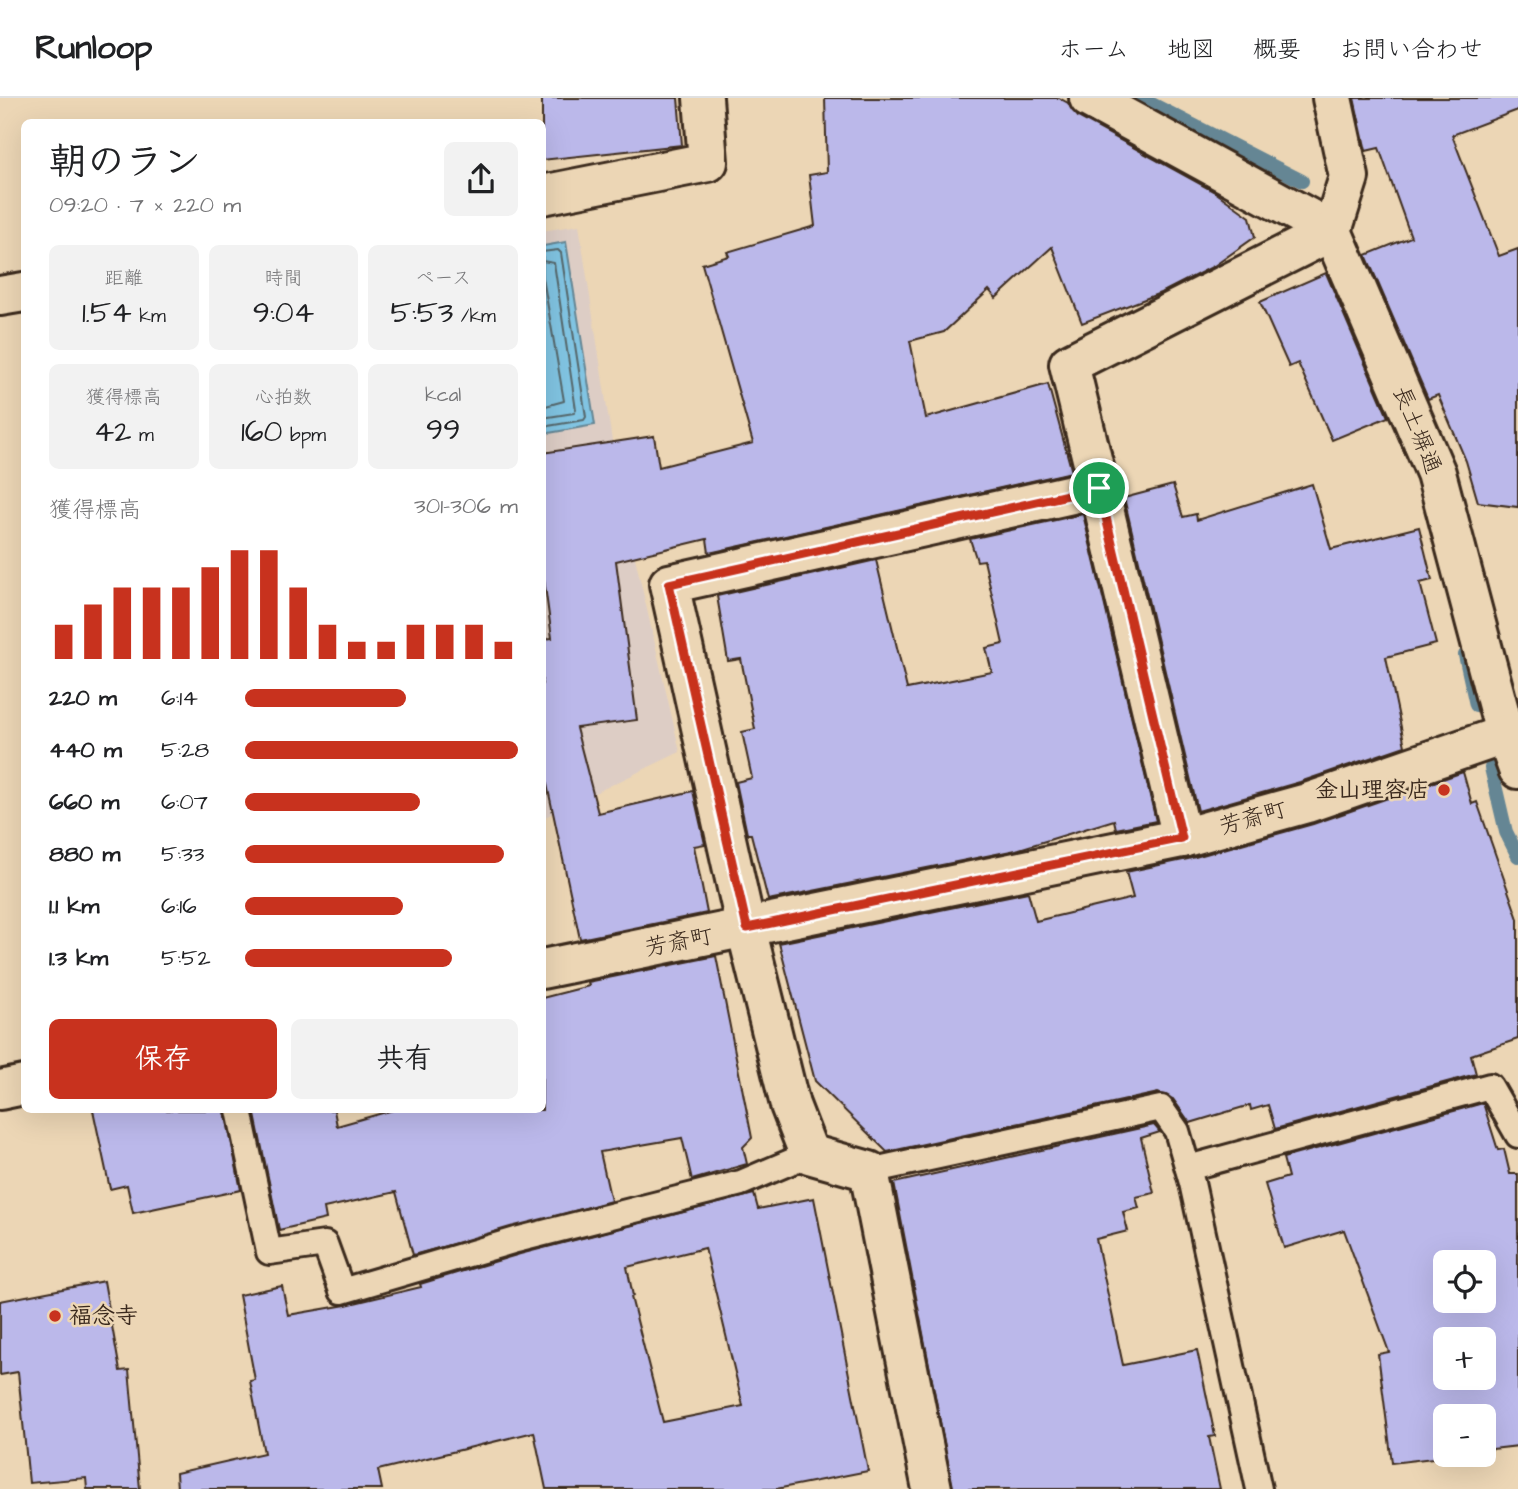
<!DOCTYPE html>
<html lang="ja">
<head>
<meta charset="utf-8">
<style>
  :root { --surface:#fff; --page:#f2f2f2; --text:#202124; --muted:#757577; --line:#e0e0e0; --accent:#c8321e }
  body { margin:0; font-family:"Architects Daughter","Klee One",sans-serif; background:var(--page); color:var(--text); height:100vh; display:flex; flex-direction:column; font-size:26px; white-space:nowrap }
  * { box-sizing:border-box; margin:0 }
  p { font-size:23px; color:var(--muted) }
  .icon { flex:none; width:38px; height:38px; fill:none; stroke:currentColor; stroke-width:2; stroke-linecap:round; stroke-linejoin:round }
  .map { position:relative; flex:1; overflow:hidden }
  .side { position:absolute; left:21px; top:21px; width:525px; height:994px; display:flex; flex-direction:column; background:var(--surface); border-radius:10px; box-shadow:0 7px 28px #0002 }
  .side>* { flex:none }
  .buttons { position:absolute; left:1433px; top:1152px; display:grid; gap:14px }
  .buttons a { display:grid; place-items:center; width:63px; height:63px; border-radius:10px; background:var(--surface); box-shadow:0 7px 28px #0002; font-size:35px }
  .pin { position:absolute; display:grid; place-items:center; width:60px; height:60px; color:#fff; margin:-30px; border:4px solid #fff; border-radius:50%; box-shadow:0 2px 7px #0007 }
  .round { display:grid; place-items:center; flex:none; width:74px; height:74px; border-radius:10px; background:var(--page) }
  .summary { display:flex; align-items:center; justify-content:space-between; height:119px; padding:0 28px }
  h1 { font-size:38px; font-weight:600; line-height:52px }
  .figures { display:grid; grid-template-columns:repeat(3,1fr); gap:10px; height:119px; padding:7px 28px }
  .figures div { display:grid; align-content:center; border-radius:10px; background:var(--page); text-align:center }
  .figures b { font-size:30px; font-weight:600 }
  .figures small { font-size:19px; font-weight:400 }
  .figures p { font-size:19px }
  .chart { height:196px; padding:14px 28px }
  .chart p { display:flex; justify-content:space-between }
  .chart svg { width:100%; height:126px; margin-top:7px; stroke:var(--accent); stroke-width:6 }
  .action { display:flex; gap:14px; margin-top:auto; padding:14px 28px }
  .action a { flex:1; height:80px; border-radius:10px; background:var(--accent); color:#fff; font-size:28px; font-weight:600; line-height:80px; text-align:center }
  .action a+a { background:var(--page); color:var(--text) }
  ul { padding:0 28px; list-style:none; font-size:23px }
  li { display:grid; grid-template-columns:112px 84px 1fr; align-items:center; height:52px }
  li i { height:18px; border-radius:9px; background:var(--accent) }
  header { display:flex; align-items:center; gap:42px; box-sizing:border-box; height:98px; padding:0 35px; background:var(--surface); border-bottom:2px solid var(--line) }
  header strong { font-size:33px }
  nav { display:flex; gap:38px; margin-inline-start:auto; font-size:24px }
  .map>svg:first-child { display:block }
  .built { fill:#ddcdc5 }
  .water { fill:#81c4e2; stroke:#658694; stroke-width:2 }
  .lines { fill:none; stroke-linecap:round; stroke-linejoin:round }
  .shore { stroke:#57686c; stroke-width:2 }
  .stream { stroke:#658694; stroke-width:14 }
  .building { fill:#bbb8ea; stroke:#3b2a1e; stroke-width:2; fill-rule:evenodd }
  .lane-casing { stroke:#3b2a1e; stroke-width:30 }
  .street-casing { stroke:#3b2a1e; stroke-width:44 }
  .lane { stroke:#ecd6b5; stroke-width:24 }
  .street { stroke:#ecd6b5; stroke-width:38 }
  .route-casing { stroke:#fff; stroke-width:14 }
  .route { stroke:#c8321e; stroke-width:9 }
  .poi-dot { fill:#c8321e; stroke:#ecd6b5; stroke-width:2.5 }
  .labels { text-anchor:middle; dominant-baseline:central; stroke-width:5; stroke-linejoin:round; paint-order:stroke }
  .street-label { font-size:23px; fill:#3b2a1e; stroke:#ecd6b5 }
  .poi-label { font-size:23px; font-weight:bold; fill:#3b2a1e; stroke:#ecd6b5; text-anchor:end }
</style>
</head>
<body>
<header>
<strong>Runloop</strong>
<nav><a>ホーム</a><a>地図</a><a>概要</a><a>お問い合わせ</a></nav>
</header>
<div class="map">
<svg width="1518" height="1391" viewBox="0 0 1518 1391">
  <rect width="100%" height="100%" fill="#ecd6b5"/>
  <filter id="ink" filterUnits="userSpaceOnUse"><feTurbulence type="fractalNoise" baseFrequency=".0143" numOctaves="2"/><feDisplacementMap in="SourceGraphic" scale="14" xChannelSelector="R" yChannelSelector="G"/><feConvolveMatrix kernelMatrix="1 2 1 2 8 2 1 2 1" color-interpolation-filters="sRGB"/></filter>
  <g filter="url(#ink)">
    <polygon class="built" points="579,127 620,395 680,654 543,720 542,133"/>
    <polygon class="water" points="566,144 595,327 543,336 543,148"/>
    <g class="lines">
      <g class="shore">
        <polyline points="542,154 558,152 561,155 586,319 584,322 542,329"/>
        <polyline points="542,163 554,165 576,312 574,315 542,320"/>
        <polyline points="542,174 564,303 542,309"/>
      </g>
      <g class="stream">
        <polyline points="1140,0 1302,83"/>
        <polyline points="1465,557 1476,607"/>
        <polyline points="1491,670 1506,734 1518,758"/>
      </g>
    </g>
    <g class="building">
      <polygon points="542,0 678,0 682,47 542,62"/>
      <polygon points="825,0 1059,0 1068,5 1078,19 1215,94 1250,119 1255,139 1214,168 1163,194 1082,225 1052,149 996,200 989,192 944,234 910,243 926,320 1048,286 1072,374 709,455 707,441 616,463 637,622 576,630 598,715 693,693 705,746 694,748 707,815 580,841 542,663 542,541 552,540 542,466 542,355 654,338 659,369 753,345 702,166 729,158 727,154 815,128 809,77 827,74"/>
      <polygon points="1354,0 1518,0 1518,12 1452,37 1499,158 1518,151 1518,409 1478,404 1466,363 1438,297 1428,301 1366,157 1411,139 1379,50 1366,53"/>
      <polygon points="1326,175 1388,319 1332,342 1298,265 1289,269 1260,204"/>
      <polygon points="1312,386 1331,451 1419,429 1432,482 1420,485 1436,546 1386,559 1405,648 1300,684 1198,713 1124,400 1173,387 1183,419 1196,416 1197,422"/>
      <polygon points="1083,416 1156,723 1116,731 1114,722 1016,752 768,802 751,736 747,736 736,684 752,680 742,634 755,631 741,561 728,563 717,498 876,462 907,591 992,574 986,550 1003,546 984,462 977,463 970,441"/>
      <polygon points="1463,674 1472,706 1477,704 1518,821 1518,941 1471,957 1476,976 1275,1031 1268,1007 1251,1012 1250,1007 1190,1025 1173,1001 1158,995 887,1054 815,983 779,845 1028,794 1036,823 1133,800 1126,774 1188,761 1313,726"/>
      <polygon points="716,858 752,1040 743,1049 747,1066 692,1082 682,1040 600,1054 611,1103 413,1157 396,1094 324,1110 326,1121 279,1132 254,1012 334,1012 337,1028 393,1012 542,1012 542,900 589,888 588,884"/>
      <path d="M1483,1005L1498,1052L1504,1051L1510,1076H1518V1348L1484,1352V1318H1446V1356H1466L1392,1365L1378,1256L1389,1254L1344,1132L1284,1150L1265,1086L1288,1079L1283,1060ZM1446,1164H1484V1202H1446ZM1446,1241H1484V1279H1446Z"/>
      <polygon points="93,1012 225,1012 241,1092 133,1115 127,1087 110,1091"/>
      <polygon points="1154,1027 1160,1034 1141,1040 1154,1095 1136,1099 1139,1110 1123,1114 1128,1133 1096,1141 1123,1267 1197,1252 1215,1338 1209,1339 1220,1391 953,1391 894,1085"/>
      <path d="M754,1096L758,1111L814,1100L868,1373L776,1391H546L534,1334L378,1372L382,1391H177L176,1375L264,1355L250,1283L255,1282L239,1197L282,1188L288,1217L346,1207L421,1189L420,1186L520,1156ZM705,1150L743,1308L663,1324L631,1199L633,1198L627,1169Z"/>
      <polygon points="104,1183 120,1273 129,1272 140,1391 87,1391 86,1380 29,1385 18,1274 0,1277 0,1203"/>
    </g>
    <g class="lines">
      <defs>
        <g id="lane">
          <polyline points="239,1012 269,1154 325,1146 342,1193 516,1142 741,1085 809,1056"/>
          <polyline points="1188,1070 1490,988 1518,1037"/>
          <polyline points="869,1073 1161,1010 1177,1033 1192,1085 1259,1391"/>
        </g>
        <g id="street">
          <polyline points="1089,0 1332,133"/>
          <polyline points="1332,0 1349,79 1332,133 1436,375 1505,635 1518,671"/>
          <polyline points="542,97 708,64 703,0"/>
          <polyline points="0,198 24,194"/>
          <polyline points="1099,390 1182,740"/>
          <polyline points="542,871 1182,740 1307,705 1518,632"/>
          <polyline points="0,992 24,987"/>
          <polyline points="932,1391 869,1073 809,1056 790,1007 746,830 669,486 1099,390 1069,266 1332,133"/>
        </g>
      </defs>
      <use href="#lane" class="lane-casing"/>
      <use href="#street" class="street-casing"/>
      <use href="#lane" class="lane"/>
      <use href="#street" class="street"/>
    </g>
  </g>
  <g class="lines" filter="url(#ink)">
    <defs>
      <polygon id="route" points="1099,390 1182,740 747,830 669,486"/>
    </defs>
    <use href="#route" class="route-casing"/>
    <use href="#route" class="route"/>
  </g>
  <g class="poi-dot">
    <circle cx="1444" cy="692" r="7"/>
    <circle cx="55" cy="1218" r="7"/>
  </g>
  <g class="labels">
    <g class="street-label">
      <text transform="translate(1417 332) rotate(68)">長土塀通</text>
      <text transform="translate(1253 720) rotate(-16)">芳斎町</text>
      <text transform="translate(679 844) rotate(-11)">芳斎町</text>
    </g>
    <g class="poi-label">
      <text x="1430" y="692">金山理容店</text>
      <text x="69" y="1218" text-anchor="start">福念寺</text>
    </g>
  </g>
</svg>
<div class="buttons">
<a><svg class="icon" aria-label="locate" viewBox="0 0 24 24"><circle cx="12" cy="12" r="6"/><path d="M12 2v4M12 18v4M2 12h4M18 12h4"/></svg></a>
<a>+</a>
<a>−</a>
</div>
<div class="pin" style="left:1099px;top:390px;background:#1e9e55"><svg class="icon" aria-label="arrive" viewBox="0 0 24 24"><path d="M6 21V4h12l-3 4 3 4H6"/></svg></div>
<section class="side">
<div class="summary"><div><h1>朝のラン</h1><p>09:20 · 7 × 220 m</p></div><a class="round"><svg class="icon" aria-label="share" viewBox="0 0 24 24"><path d="M12 15V3M7 8l5-5 5 5M5 13v7h14v-7"/></svg></a></div>
<div class="figures">
<div><p>距離</p><b>1.54<small> km</small></b></div>
<div><p>時間</p><b>9:04</b></div>
<div><p>ペース</p><b>5:53<small> /km</small></b></div>
</div>
<div class="figures">
<div><p>獲得標高</p><b>42<small> m</small></b></div>
<div><p>心拍数</p><b>160<small> bpm</small></b></div>
<div><p>kcal</p><b>99</b></div>
</div>
<div class="chart"><p><span>獲得標高</span>301–306 m</p>
<svg viewBox="0 0 160 44" preserveAspectRatio="none"><path d="M5 44V32M15 44V25M25 44V19M35 44V19M45 44V19M55 44V12M65 44V6M75 44V6M85 44V19M95 44V32M105 44V38M115 44V38M125 44V32M135 44V32M145 44V32M155 44V38"/></svg>
</div>
<ul>
<li><b>220 m</b>6:14<i style="width:59%"></i></li>
<li><b>440 m</b>5:28<i style="width:100%"></i></li>
<li><b>660 m</b>6:07<i style="width:64%"></i></li>
<li><b>880 m</b>5:33<i style="width:95%"></i></li>
<li><b>1.1 km</b>6:16<i style="width:58%"></i></li>
<li><b>1.3 km</b>5:52<i style="width:76%"></i></li>
</ul>
<div class="action"><a>保存</a><a>共有</a></div>
</section>
</div>
</body>
</html>
